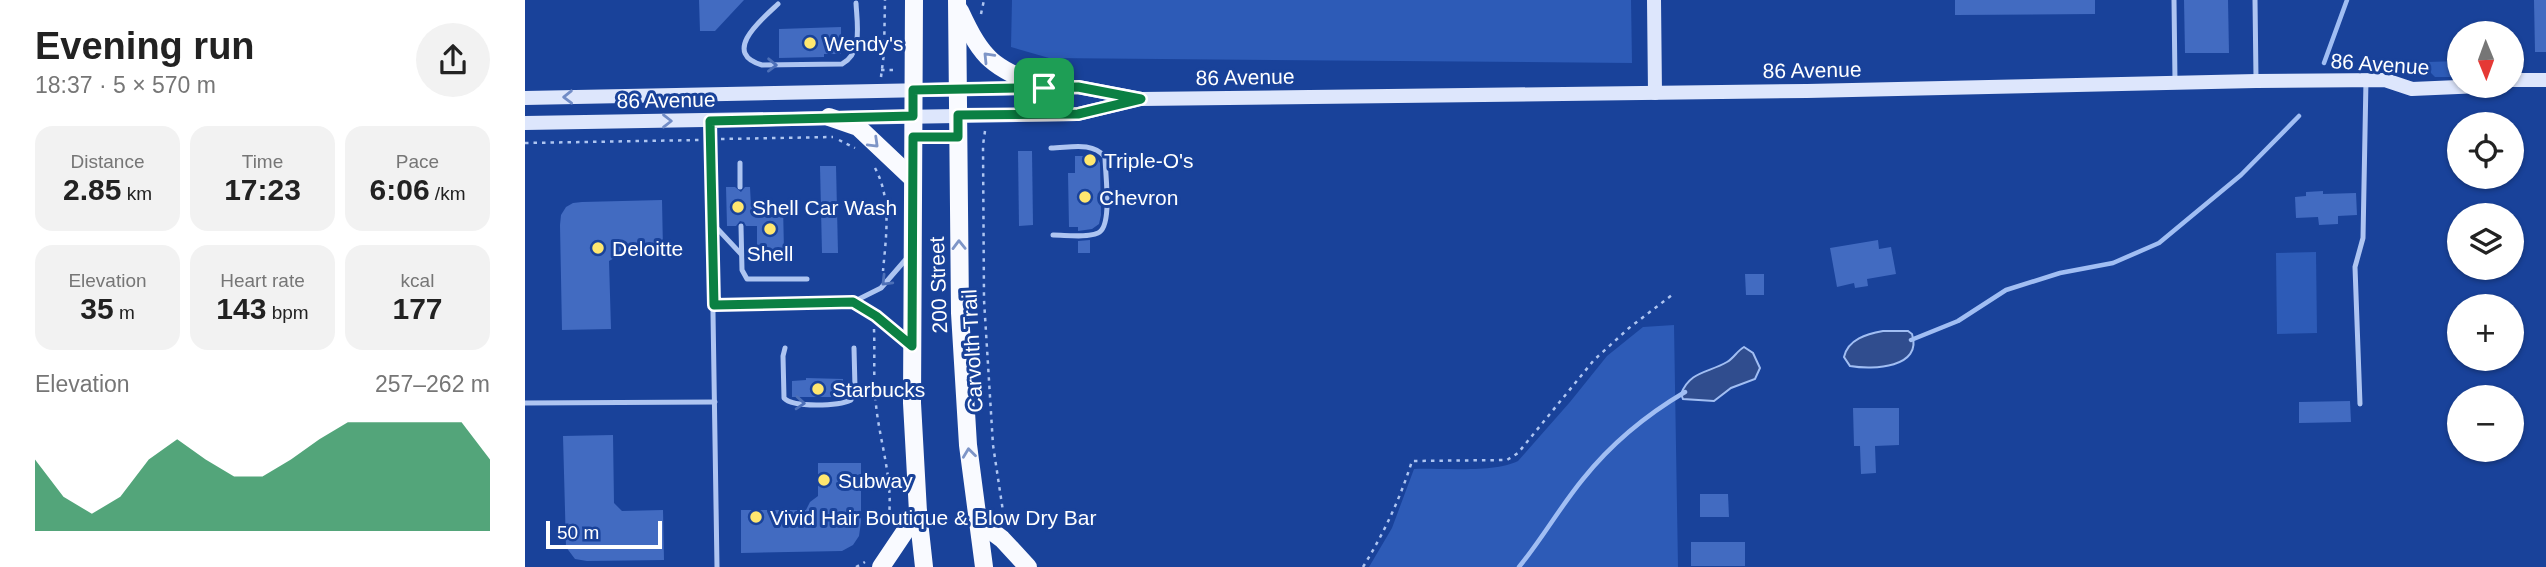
<!DOCTYPE html>
<html lang="en">
<head>
<meta charset="utf-8">
<style>
  :root { --surface:#fff; --page:#f2f2f2; --text:#222; --muted:#767676; --accent:#0b8043 }
  body { margin:0; font-family:Helvetica,sans-serif; background:var(--page); color:var(--text); height:100vh; display:flex; flex-direction:column; font-size:26px; white-space:nowrap }
  * { box-sizing:border-box; margin:0 }
  p { font-size:23px; color:var(--muted) }
  .icon { flex:none; width:38px; height:38px; fill:none; stroke:currentColor; stroke-width:2; stroke-linecap:round; stroke-linejoin:round }
  .map { position:relative; flex:1; overflow:hidden }
  .drawer { display:flex; flex-direction:column; background:var(--surface); width:525px }
  .drawer>* { flex:none }
  .needle { width:46px; rotate:179deg }
  .controls { position:absolute; left:1922px; top:21px; display:grid; gap:14px }
  .controls a { display:grid; place-items:center; width:77px; height:77px; border-radius:50%; background:var(--surface); box-shadow:0 2px 5px #0004; font-size:35px }
  .scale { position:absolute; left:21px; bottom:18px; width:116px; box-sizing:border-box; padding-left:7px; border:4px solid #fff; border-top:0; font-size:19px; line-height:24px; white-space:nowrap; color:#fff; -webkit-text-stroke:5px #19429a; paint-order:stroke }
  .pin { position:absolute; display:grid; place-items:center; width:60px; height:60px; color:#fff; margin:-30px; border-radius:14px; box-shadow:0 4px 10px #0006 }
  .round { display:grid; place-items:center; flex:none; width:74px; height:74px; border-radius:37px; background:var(--page) }
  .head { display:flex; align-items:center; justify-content:space-between; height:119px; padding:0 35px }
  h1 { font-size:38px; font-weight:700; line-height:52px }
  .metrics { display:grid; grid-template-columns:repeat(3,1fr); gap:10px; height:119px; padding:7px 35px }
  .metrics div { display:grid; align-content:center; border-radius:18px; background:var(--page); text-align:center }
  .metrics b { font-size:30px; font-weight:700 }
  .metrics small { font-size:19px; font-weight:400 }
  .metrics p { font-size:19px }
  .chart { height:196px; padding:14px 35px }
  .chart p { display:flex; justify-content:space-between }
  .chart svg { width:100%; height:126px; margin-top:7px; fill:var(--accent); opacity:.7 }
  main { display:flex; flex:1; min-height:0 }
  .map>svg:first-child { display:block }
  .green { fill:#2d5bb7 }
  .water { fill:#304d8e; stroke:#a1bef3; stroke-width:2 }
  .lines { fill:none; stroke-linecap:round; stroke-linejoin:round }
  .stream { stroke:#a1bef3; stroke-width:4.5 }
  .building { fill:#426bc1 }
  .path { stroke:#aec5f1; stroke-width:2.5; stroke-dasharray:3.5 5; stroke-linecap:butt }
  .lane { stroke:#aec5f1; stroke-width:5 }
  .secondary { stroke:#dde6fc; stroke-width:14 }
  .primary { stroke:#f9faff; stroke-width:18 }
  .oneway { stroke:#7e95c7 }
  .oneway2 { stroke:#4d70b8 }
  .oneway3 { stroke:#718cc6 }
  .route-casing { stroke:#fff; stroke-width:14 }
  .route { stroke:#0b8043; stroke-width:9 }
  .poi-dot { fill:#ffe76f; stroke:#19429a; stroke-width:2.5 }
  .labels { text-anchor:middle; dominant-baseline:central; stroke-width:6; stroke-linejoin:round; paint-order:stroke }
  .poi-label { font-size:21px; fill:#fff; stroke:#19429a; text-anchor:start }
  .street-label { font-size:21px; fill:#fff; stroke:#19429a }
</style>
</head>
<body>
<main>
<section class="drawer">
<div class="head"><div><h1>Evening run</h1><p>18:37 · 5 × 570 m</p></div><a class="round"><svg class="icon" aria-label="share" viewBox="0 0 24 24"><path d="M12 15V3M7 8l5-5 5 5M5 13v7h14v-7"/></svg></a></div>
<div class="metrics">
<div><p>Distance</p><b>2.85<small> km</small></b></div>
<div><p>Time</p><b>17:23</b></div>
<div><p>Pace</p><b>6:06<small> /km</small></b></div>
</div>
<div class="metrics">
<div><p>Elevation</p><b>35<small> m</small></b></div>
<div><p>Heart rate</p><b>143<small> bpm</small></b></div>
<div><p>kcal</p><b>177</b></div>
</div>
<div class="chart"><p><span>Elevation</span>257–262 m</p>
<svg viewBox="0 0 160 44" preserveAspectRatio="none"><path d="M0 44V19L10 32L20 38L30 32L40 19L50 12L60 19L70 25L80 25L90 19L100 12L110 6L120 6L130 6L140 6L150 6L160 19V44z"/></svg>
</div>
</section>
<div class="map">
<svg width="2021" height="567" viewBox="0 0 2021 567">
  <rect width="100%" height="100%" fill="#19429a"/>
  <g class="green">
    <polygon points="487,0 1106,0 1107,63 524,58 486,47"/>
    <polygon points="1934,61 1934,77 1910,77 1902,69 1902,62"/>
    <polygon points="1887,62 1887,74 1885,76 1856,63"/>
    <polygon points="1791,252 1792,333 1752,334 1751,253"/>
    <path d="M1149,325L1153,567H844L867,528L889,469C916,468 970,473 993,461L1045,402L1082,356L1118,327Z"/>
  </g>
  <g class="water">
    <path d="M1358,331H1383L1387,334C1398,368 1348,370 1325,366L1319,357C1323,339 1342,334 1358,331Z"/>
    <path d="M1219,347L1228,353L1235,368L1230,379L1206,388L1189,401L1158,399L1156,394C1165,371 1183,373 1202,362C1209,358 1212,351 1219,347Z"/>
  </g>
  <g class="lines">
    <g class="stream">
      <polyline points="1799,63 1822,0"/>
      <polyline points="1386,340 1433,321 1481,290 1535,273 1588,263 1634,243 1716,175 1774,116"/>
      <path d="M994,567C1017,539 1035,507 1058,479C1086,444 1121,415 1160,392"/>
    </g>
  </g>
  <g class="building">
    <polygon points="174,0 219,0 190,31 175,31"/>
    <polygon points="1430,0 1570,0 1570,14 1430,15"/>
    <polygon points="1659,0 1703,0 1704,53 1660,53"/>
    <polygon points="2009,0 2021,0 2021,52 2010,52"/>
    <polygon points="316,27 316,54 299,54 299,57 254,58 254,29"/>
    <polygon points="493,151 507,151 508,225 494,226"/>
    <polygon points="550,156 571,156 575,163 576,215 574,224 567,229 553,231 553,227 544,227 543,173 550,173"/>
    <polygon points="295,166 311,166 313,253 297,253"/>
    <polygon points="201,187 210,187 216,192 220,187 225,187 226,206 258,206 259,251 232,252 232,226 221,226 219,222 215,221 211,226 202,226"/>
    <polygon points="1798,191 1798,194 1831,193 1832,215 1813,216 1813,224 1794,225 1793,217 1771,218 1770,197 1781,196 1781,192"/>
    <polygon points="137,200 138,250 96,251 91,257 84,261 86,329 37,330 35,225 36,215 41,207 48,203 57,202"/>
    <polygon points="565,240 565,253 553,253 553,241"/>
    <polygon points="1353,240 1354,249 1366,247 1371,274 1342,279 1343,286 1330,288 1329,283 1312,287 1305,248"/>
    <polygon points="1220,274 1239,274 1239,295 1221,295"/>
    <polygon points="281,378 318,379 319,397 267,397 267,381 281,380"/>
    <polygon points="1825,401 1826,422 1774,423 1774,402"/>
    <polygon points="1328,408 1374,408 1374,445 1350,446 1351,473 1336,474 1335,446 1329,446"/>
    <polygon points="88,435 89,503 97,511 138,510 139,560 62,561 50,559 41,547 38,436"/>
    <polygon points="293,463 336,463 336,522 334,536 328,545 317,551 216,553 216,510 281,510 285,502 293,496"/>
    <polygon points="1175,494 1203,494 1204,517 1175,517"/>
    <rect x="1166" y="542" width="54" height="24"/>
  </g>
  <g class="lines">
    <g class="path">
      <polyline points="456,14 459,0"/>
      <polyline points="356,70 373,70"/>
      <polyline points="356,77 359,53 360,0"/>
      <polyline points="460,131 458,145 459,300 468,445 479,518"/>
      <polyline points="404,137 419,137"/>
      <polyline points="196,139 308,137"/>
      <polyline points="314,140 330,148"/>
      <polyline points="0,143 175,140"/>
      <path d="M350,168C367,199 361,237 358,271"/>
      <path d="M349,329C350,354 348,380 351,405C355,445 371,487 362,528"/>
      <polyline points="331,567 340,562"/>
      <path d="M838,567C859,533 875,499 887,461L982,460L993,453L1069,360L1104,328L1147,295"/>
    </g>
    <g class="lane">
      <polyline points="1649,0 1650,81"/>
      <polyline points="1730,0 1731,78"/>
      <path d="M253,4C238,18 195,53 237,65L317,64C338,53 332,23 331,3"/>
      <polyline points="185,122 192,567"/>
      <path d="M526,148C544,148 567,141 580,157C580,172 588,227 573,233C561,238 541,235 528,235"/>
      <polyline points="215,163 215,187"/>
      <polyline points="188,224 216,254"/>
      <polyline points="216,226 217,270 222,279 282,279"/>
      <polyline points="328,302 351,316 384,344"/>
      <polyline points="189,305 328,302 356,288 382,258"/>
      <path d="M260,348L258,356L259,398C268,408 314,406 326,400L330,388L329,348"/>
      <polyline points="0,403 190,402"/>
      <polyline points="1835,404 1830,267 1838,238 1841,80"/>
    </g>
    <g class="secondary">
      <polyline points="1129,0 1130,93"/>
      <polyline points="1986,80 2021,80"/>
      <polyline points="0,98 553,87 616,99 1282,91 1731,81 1860,80 1887,89 1956,86"/>
      <polyline points="0,123 553,114 611,100"/>
    </g>
    <g class="primary">
      <polyline points="389,0 387,403 393,512 399,567"/>
      <polyline points="432,0 435,313 443,445 459,567"/>
      <path d="M435,11C459,63 468,66 519,88"/>
      <polyline points="304,117 333,127 388,179"/>
      <polyline points="453,521 477,539 503,567"/>
      <polyline points="356,567 393,512"/>
    </g>
  </g>
  <defs><path id="oneway-chevron" d="M-2-3.5L2.5 0L-2 3.5" fill="none" stroke-width="1.6" stroke-linecap="round" stroke-linejoin="round" transform="scale(1.75)"/></defs>
  <g class="oneway">
    <use href="#oneway-chevron" transform="translate(463 57) rotate(-134)"/>
    <use href="#oneway-chevron" transform="translate(349 143) rotate(44)"/>
    <use href="#oneway-chevron" transform="translate(434 245) rotate(-91)"/>
    <use href="#oneway-chevron" transform="translate(444 453) rotate(-97)"/>
  </g>
  <g class="oneway2">
    <use href="#oneway-chevron" transform="translate(247 65) rotate(1)"/>
    <use href="#oneway-chevron" transform="translate(361 281) rotate(135)"/>
    <use href="#oneway-chevron" transform="translate(275 403) rotate(4)"/>
  </g>
  <g class="oneway3">
    <use href="#oneway-chevron" transform="translate(43 97) rotate(179)"/>
    <use href="#oneway-chevron" transform="translate(142 121)"/>
  </g>
  <g class="lines">
    <defs>
      <polygon id="route" points="553,87 616,99 553,114 433,115 433,137 388,137 387,346 351,316 328,302 189,305 185,121 388,116 388,90"/>
    </defs>
    <use href="#route" class="route-casing"/>
    <use href="#route" class="route"/>
  </g>
  <g class="poi-dot">
    <circle cx="285" cy="43" r="7"/>
    <circle cx="565" cy="160" r="7"/>
    <circle cx="560" cy="197" r="7"/>
    <circle cx="213" cy="207" r="7"/>
    <circle cx="245" cy="229" r="7"/>
    <circle cx="73" cy="248" r="7"/>
    <circle cx="293" cy="389" r="7"/>
    <circle cx="299" cy="480" r="7"/>
    <circle cx="231" cy="517" r="7"/>
  </g>
  <g class="labels">
    <g class="poi-label">
      <text x="299" y="43">Wendy's</text>
      <text x="579" y="160">Triple-O's</text>
      <text x="574" y="197">Chevron</text>
      <text x="227" y="207">Shell Car Wash</text>
      <text x="87" y="248">Deloitte</text>
      <text x="245" y="253" text-anchor="middle">Shell</text>
      <text x="307" y="389">Starbucks</text>
      <text x="313" y="480">Subway</text>
      <text x="245" y="517">Vivid Hair Boutique &amp; Blow Dry Bar</text>
    </g>
    <g class="street-label">
      <text transform="translate(1855 64) rotate(4)">86 Avenue</text>
      <text transform="translate(1287 70) rotate(-1)">86 Avenue</text>
      <text transform="translate(720 77) rotate(-1)">86 Avenue</text>
      <text transform="translate(141 100) rotate(-1)">86 Avenue</text>
      <text transform="translate(413 285) rotate(-92)">200 Street</text>
      <text transform="translate(447 351) rotate(-93)">Carvolth Trail</text>
    </g>
  </g>
</svg>
<div class="controls">
<a><svg class="needle" viewBox="-14 -14 28 28"><path d="M0-13l5 13h-10z" fill="#e53935"/><path d="M0 13l5-13h-10z" fill="#767676"/></svg></a>
<a><svg class="icon" aria-label="locate" viewBox="0 0 24 24"><circle cx="12" cy="12" r="6"/><path d="M12 2v4M12 18v4M2 12h4M18 12h4"/></svg></a>
<a><svg class="icon" aria-label="layers" viewBox="0 0 24 24"><path d="M12 4l9 5-9 5-9-5zM3 14l9 5 9-5"/></svg></a>
<a>+</a>
<a>−</a>
</div>
<div class="scale">50 m</div>
<div class="pin" style="left:519px;top:88px;background:#1e9e55"><svg class="icon" aria-label="arrive" viewBox="0 0 24 24"><path d="M6 21V4h12l-3 4 3 4H6"/></svg></div>
</div>
</main>
</body>
</html>
